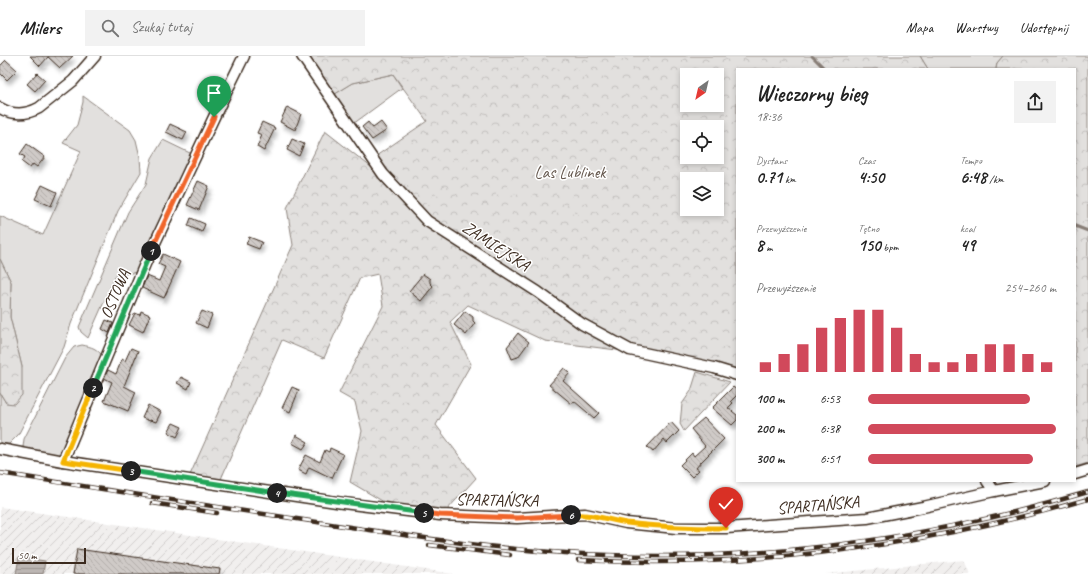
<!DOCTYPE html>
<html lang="pl">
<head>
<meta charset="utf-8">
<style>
  :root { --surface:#fff; --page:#f2f2f2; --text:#222; --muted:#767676; --line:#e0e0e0; --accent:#d1495b }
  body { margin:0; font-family:Caveat,sans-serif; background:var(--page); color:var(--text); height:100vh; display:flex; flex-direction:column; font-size:15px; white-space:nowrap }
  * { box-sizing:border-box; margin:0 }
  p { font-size:13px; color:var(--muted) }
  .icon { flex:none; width:22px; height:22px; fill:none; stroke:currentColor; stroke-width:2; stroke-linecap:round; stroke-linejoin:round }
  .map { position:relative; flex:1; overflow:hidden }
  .drawer { position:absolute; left:736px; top:12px; width:340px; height:414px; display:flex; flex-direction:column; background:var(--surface); border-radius:0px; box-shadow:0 2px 6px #0003 }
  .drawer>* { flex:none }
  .needle { width:26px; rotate:214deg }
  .fabs { position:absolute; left:680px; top:12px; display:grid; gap:8px }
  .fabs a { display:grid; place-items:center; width:44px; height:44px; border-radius:0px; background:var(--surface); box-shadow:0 2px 6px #0003; font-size:20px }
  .scale { position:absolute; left:12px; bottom:10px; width:74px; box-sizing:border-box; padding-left:4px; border:2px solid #3b2a1e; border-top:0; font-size:11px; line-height:14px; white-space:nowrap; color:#3b2a1e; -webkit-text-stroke:3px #fff; paint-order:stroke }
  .pin { position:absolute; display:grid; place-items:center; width:34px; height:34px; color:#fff; margin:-41px -17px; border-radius:50% 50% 50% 0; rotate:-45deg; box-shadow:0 0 4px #0007 }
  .pin .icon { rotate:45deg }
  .km { position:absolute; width:20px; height:20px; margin:-10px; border-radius:50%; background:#222; color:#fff; font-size:11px; line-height:20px; text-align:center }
  .round { display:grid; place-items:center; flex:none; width:42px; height:42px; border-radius:0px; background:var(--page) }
  .headline { display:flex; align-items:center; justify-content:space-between; height:68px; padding:0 20px }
  h1 { font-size:22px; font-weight:800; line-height:30px }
  .metrics { display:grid; grid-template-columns:repeat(3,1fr); gap:6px; height:68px; padding:4px 20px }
  .metrics div { display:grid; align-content:center }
  .metrics b { font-size:17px; font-weight:800 }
  .metrics small { font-size:11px; font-weight:400 }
  .metrics p { font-size:11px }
  .chart { height:112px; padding:8px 20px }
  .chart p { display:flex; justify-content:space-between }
  .chart svg { width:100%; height:72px; margin-top:4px; stroke:var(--accent); stroke-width:6 }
  ul { padding:0 20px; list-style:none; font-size:13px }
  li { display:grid; grid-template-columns:64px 48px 1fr; align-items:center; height:30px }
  li i { height:10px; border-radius:5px; background:var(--accent) }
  header { display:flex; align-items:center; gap:24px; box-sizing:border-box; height:56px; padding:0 20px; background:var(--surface); border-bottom:1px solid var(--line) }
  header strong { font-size:19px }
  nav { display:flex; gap:22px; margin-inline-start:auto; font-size:14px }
  .search { width:280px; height:36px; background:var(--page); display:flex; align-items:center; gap:10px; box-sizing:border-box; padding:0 14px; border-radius:0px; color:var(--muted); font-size:15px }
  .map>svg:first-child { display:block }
  .industrial { fill:url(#industrial-furrows) }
  .green { fill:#e2e0de; stroke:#8e857e }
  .forest { fill:url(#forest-crowns); stroke:#8e857e; fill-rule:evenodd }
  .water { fill:url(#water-rules); stroke:#887e77 }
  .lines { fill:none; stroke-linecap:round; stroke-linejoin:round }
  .stream { stroke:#887e77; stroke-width:3 }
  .building { fill:url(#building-back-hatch); stroke:#3b2a1e; filter:url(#shadow) }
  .minor-casing { stroke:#3b2a1e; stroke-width:13 }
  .minor { stroke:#fff; stroke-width:10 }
  .rail-casing { stroke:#3b2a1e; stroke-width:4.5 }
  .rail { stroke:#fff; stroke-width:3; stroke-dasharray:9; stroke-linecap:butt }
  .split-1-casing { stroke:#fff; stroke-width:8 }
  .split-2-casing { stroke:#fff; stroke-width:8 }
  .split-3-casing { stroke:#fff; stroke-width:8 }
  .split-4-casing { stroke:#fff; stroke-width:8 }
  .split-5-casing { stroke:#fff; stroke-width:8 }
  .split-6-casing { stroke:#fff; stroke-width:8 }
  .split-7-casing { stroke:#fff; stroke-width:8 }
  .split-1 { stroke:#f0652b; stroke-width:5 }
  .split-2 { stroke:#22a559; stroke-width:5 }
  .split-3 { stroke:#f5b400; stroke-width:5 }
  .split-4 { stroke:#22a559; stroke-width:5 }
  .split-5 { stroke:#22a559; stroke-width:5 }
  .split-6 { stroke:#f0652b; stroke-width:5 }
  .split-7 { stroke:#f5b400; stroke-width:5 }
  .labels { text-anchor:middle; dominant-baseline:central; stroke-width:3; stroke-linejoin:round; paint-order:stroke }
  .park-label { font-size:17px; fill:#65584e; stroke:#fff }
  .street-label { font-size:17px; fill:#3b2a1e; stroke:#fff }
</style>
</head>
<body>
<header>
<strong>Milers</strong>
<div class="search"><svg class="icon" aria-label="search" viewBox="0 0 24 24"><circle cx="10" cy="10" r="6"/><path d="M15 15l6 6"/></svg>Szukaj tutaj</div>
<nav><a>Mapa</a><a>Warstwy</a><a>Udostępnij</a></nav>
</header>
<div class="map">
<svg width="1088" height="518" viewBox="0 0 1088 518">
  <defs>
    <pattern id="industrial-furrows" width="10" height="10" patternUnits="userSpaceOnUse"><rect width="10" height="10" fill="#f1efee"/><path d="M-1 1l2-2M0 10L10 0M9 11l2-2" fill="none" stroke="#d0cdcc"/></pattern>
    <pattern id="forest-crowns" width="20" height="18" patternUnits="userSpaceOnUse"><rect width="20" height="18" fill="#e2e0de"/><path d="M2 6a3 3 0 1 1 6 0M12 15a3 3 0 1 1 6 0" fill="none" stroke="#c3c0be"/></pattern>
    <pattern id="water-rules" width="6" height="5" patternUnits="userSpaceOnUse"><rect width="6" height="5" fill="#bcb6b3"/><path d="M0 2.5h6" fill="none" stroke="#9a9491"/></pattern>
    <pattern id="building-back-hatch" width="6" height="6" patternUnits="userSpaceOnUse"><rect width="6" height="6" fill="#cfcac7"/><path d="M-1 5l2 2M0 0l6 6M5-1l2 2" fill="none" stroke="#b3aeaa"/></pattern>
    <filter id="shadow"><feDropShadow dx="2.5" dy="4.5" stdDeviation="2" flood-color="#0004"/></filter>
  </defs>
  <rect width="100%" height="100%" fill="#fff"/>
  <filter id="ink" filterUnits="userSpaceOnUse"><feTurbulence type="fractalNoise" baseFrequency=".025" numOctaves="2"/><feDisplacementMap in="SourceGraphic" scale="8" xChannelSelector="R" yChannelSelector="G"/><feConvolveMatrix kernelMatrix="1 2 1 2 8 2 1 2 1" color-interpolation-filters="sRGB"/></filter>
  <g filter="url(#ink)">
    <g class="industrial">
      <polygon points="0,451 454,518 0,518"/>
      <polygon points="964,504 970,518 825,518"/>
    </g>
    <g class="green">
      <polygon points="920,0 1003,0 997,7 996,13 928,13"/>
      <polygon points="393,18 402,32 353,68 335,38 353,27"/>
      <polygon points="83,40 130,74 136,84 140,101 141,116 118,155 71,268 64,291 18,379 9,388 0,387 0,337 6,347 22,311 10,261 11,226 0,203 0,160 43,179 81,95 63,87 77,69 83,46"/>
      <polygon points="163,84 192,98 139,216 116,219 88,282 81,276 79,271 128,156 146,128 152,102"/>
      <path d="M82,289C92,291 97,292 103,301L60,400L28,395L23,391L24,383L65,302L74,291Z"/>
    </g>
    <g class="forest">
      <path d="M308,0H920L928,13H737V316L630,291L583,267L429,163L386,114L376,100L427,65L393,18L353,27L335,38ZM687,19H717V49H687ZM687,71H717V101H687ZM687,123H717V153H687Z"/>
      <polygon points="1003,0 1088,0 1088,407 1075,411 1075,13 996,13 997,7"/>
      <polygon points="325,75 376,115 425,167 625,295 545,285 468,249 450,266 471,308 436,369 476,422 446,455 389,449 350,426 362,375 355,346 339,337 383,250 378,218 360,222 324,302 282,284 221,423 190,419 293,189 287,152"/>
      <polygon points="0,203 11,226 10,261 22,311 22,339 14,348 6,347 0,337"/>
      <polygon points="697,316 730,326 684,375 680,368 682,348 691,335"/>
    </g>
    <polygon class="water" points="19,501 45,505 43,518 16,518"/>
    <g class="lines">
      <g class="stream">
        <polyline points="812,0 825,13"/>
        <polyline points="1075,170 1088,175"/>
      </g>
    </g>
    <g class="building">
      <polygon points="30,0 73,0 60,12 48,1 40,10"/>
      <polygon points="6,4 17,14 7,24 0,17 0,10"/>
      <polygon points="37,17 45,24 35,35 27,28"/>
      <polygon points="287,51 301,58 295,74 280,66"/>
      <polygon points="262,66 275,72 264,95 257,91 262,79 257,77"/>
      <polygon points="368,66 373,72 381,66 387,74 372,84 362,71"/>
      <polygon points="170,68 187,76 183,84 166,76"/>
      <polygon points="292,83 304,88 299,100 287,94"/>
      <polygon points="27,88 45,101 37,111 33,108 30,112 22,106 25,101 20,98"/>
      <polygon points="198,125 209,130 199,154 187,149"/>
      <polygon points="42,129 57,136 51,150 35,143"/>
      <polygon points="191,162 205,168 202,176 188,170"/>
      <polygon points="249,181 262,186 259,193 246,188"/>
      <polygon points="163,198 180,206 164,242 142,232 147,220 159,225 165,211 158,208"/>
      <polygon points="423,218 430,223 430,227 433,230 421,245 409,235"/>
      <polygon points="141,255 150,259 143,276 129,269 135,257 140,259"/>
      <polygon points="202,255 212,259 207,272 196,267"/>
      <polygon points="465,255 473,261 473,265 475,267 466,279 454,269"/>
      <polygon points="106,264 113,267 109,277 102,273"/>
      <polygon points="518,277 529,286 518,301 512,303 507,291"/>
      <polygon points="131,292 138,295 124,330 136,336 128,355 104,345 112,326 104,322 108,314 116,318 122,303 125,305"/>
      <polygon points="564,312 570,317 563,325 599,357 594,362 574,345 572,348 549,329"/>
      <polygon points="181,321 191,326 188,333 177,327"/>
      <polygon points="292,331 299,334 290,356 282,352"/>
      <polygon points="733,331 737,334 737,339 731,345 733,347 728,352 737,359 737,364 732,369 712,352"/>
      <polygon points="148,349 161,356 156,366 150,364 150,365 142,362"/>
      <polygon points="704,362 724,383 701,406 696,412 699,414 692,421 680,409 692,397 694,400 705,390 691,373"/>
      <polygon points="671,366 679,375 667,387 664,383 653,396 647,391"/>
      <polygon points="173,367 182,371 177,381 168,376"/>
      <polygon points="296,379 308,386 303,393 292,387"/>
      <polygon points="330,392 343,398 332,422 309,411 306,418 298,414 306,399 320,406 325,394 329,396"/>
      <polygon points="77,493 220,513 219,518 73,518"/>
    </g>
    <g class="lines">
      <defs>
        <g id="minor">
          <polyline points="302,0 383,118 427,165 538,236 582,268 630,294 714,312 737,319"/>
          <path d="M0,52C12,59 26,59 39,52L73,25L95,0"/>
          <polyline points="0,393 63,405 343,447 440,459 517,462 585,458 626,467 676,472 726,472 867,462 923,451 994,435 1045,425"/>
          <polyline points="63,405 145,208 214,61 244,0"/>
          <polyline points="1075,418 1088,414"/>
          <polyline points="987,425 994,435"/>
        </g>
      </defs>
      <use href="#minor" class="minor-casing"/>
      <use href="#minor" class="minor"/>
      <defs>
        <g id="rail">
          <path d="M0,417C106,434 211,450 317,466C414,481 510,496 608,499C770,505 933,482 1088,436"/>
          <polyline points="152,447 217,457"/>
          <polyline points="429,489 510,499"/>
          <path d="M578,504C751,513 922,491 1088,443"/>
        </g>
      </defs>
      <use href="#rail" class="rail-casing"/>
      <use href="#rail" class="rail"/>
    </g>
  </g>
  <g class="lines" filter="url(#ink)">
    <defs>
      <polyline id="split-1" points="151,195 214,61"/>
      <polyline id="split-2" points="93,332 151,195"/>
      <polyline id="split-3" points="93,332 63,405 131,415"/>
      <polyline id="split-4" points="131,415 277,437"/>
      <polyline id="split-5" points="277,437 424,457"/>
      <polyline id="split-6" points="424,457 440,459 517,462 571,459"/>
      <path id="split-7" d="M571,459C590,457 608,464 627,467C660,471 693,472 726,472"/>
    </defs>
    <use href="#split-1" class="split-1-casing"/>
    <use href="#split-2" class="split-2-casing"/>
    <use href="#split-3" class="split-3-casing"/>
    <use href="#split-4" class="split-4-casing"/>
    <use href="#split-5" class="split-5-casing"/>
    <use href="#split-6" class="split-6-casing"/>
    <use href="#split-7" class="split-7-casing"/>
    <use href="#split-1" class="split-1"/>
    <use href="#split-2" class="split-2"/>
    <use href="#split-3" class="split-3"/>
    <use href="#split-4" class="split-4"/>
    <use href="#split-5" class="split-5"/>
    <use href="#split-6" class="split-6"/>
    <use href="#split-7" class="split-7"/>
  </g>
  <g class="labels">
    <g class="park-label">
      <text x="570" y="116">Las Lublinek</text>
    </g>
    <g class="street-label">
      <text transform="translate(496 190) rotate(33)">ZAMIEJSKA</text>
      <text transform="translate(115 238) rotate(-67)">OSTOWA</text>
      <text transform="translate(497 444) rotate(1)">SPARTAŃSKA</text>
      <text transform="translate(818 449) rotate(-5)">SPARTAŃSKA</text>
    </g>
  </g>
</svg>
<div class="fabs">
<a><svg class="needle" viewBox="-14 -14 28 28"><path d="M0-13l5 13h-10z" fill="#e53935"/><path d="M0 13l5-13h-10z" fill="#767676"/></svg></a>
<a><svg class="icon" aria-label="locate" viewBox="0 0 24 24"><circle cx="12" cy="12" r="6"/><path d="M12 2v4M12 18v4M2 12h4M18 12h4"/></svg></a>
<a><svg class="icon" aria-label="layers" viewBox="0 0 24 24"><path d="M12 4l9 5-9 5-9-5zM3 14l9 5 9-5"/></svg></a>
</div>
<div class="scale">50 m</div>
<div class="pin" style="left:214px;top:61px;background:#1e9e55"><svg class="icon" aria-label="arrive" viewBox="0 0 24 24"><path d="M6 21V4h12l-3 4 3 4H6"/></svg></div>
<div class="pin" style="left:726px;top:472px;background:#d93025"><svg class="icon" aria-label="check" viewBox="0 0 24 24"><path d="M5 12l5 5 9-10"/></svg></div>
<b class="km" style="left:151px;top:195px">1</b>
<b class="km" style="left:93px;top:332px">2</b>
<b class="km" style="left:131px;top:415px">3</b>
<b class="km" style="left:277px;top:437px">4</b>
<b class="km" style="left:424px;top:457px">5</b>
<b class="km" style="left:571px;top:459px">6</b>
<section class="drawer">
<div class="headline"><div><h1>Wieczorny bieg</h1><p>18:36</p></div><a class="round"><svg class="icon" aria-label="share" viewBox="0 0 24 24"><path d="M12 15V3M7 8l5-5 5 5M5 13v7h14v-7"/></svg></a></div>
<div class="metrics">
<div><p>Dystans</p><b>0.71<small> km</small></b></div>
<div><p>Czas</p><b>4:50</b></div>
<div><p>Tempo</p><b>6:48<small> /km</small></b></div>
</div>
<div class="metrics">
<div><p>Przewyższenie</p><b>8<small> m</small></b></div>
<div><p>Tętno</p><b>150<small> bpm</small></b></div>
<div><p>kcal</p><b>49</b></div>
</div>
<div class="chart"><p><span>Przewyższenie</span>254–260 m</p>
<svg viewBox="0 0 160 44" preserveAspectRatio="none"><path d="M5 44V38M15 44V33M25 44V27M35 44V17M45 44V11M55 44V6M65 44V6M75 44V17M85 44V33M95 44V38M105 44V38M115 44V33M125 44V27M135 44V27M145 44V33M155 44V38"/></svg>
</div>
<ul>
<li><b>100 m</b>6:53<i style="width:86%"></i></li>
<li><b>200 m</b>6:38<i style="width:100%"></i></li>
<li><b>300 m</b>6:51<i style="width:88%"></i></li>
</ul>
</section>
</div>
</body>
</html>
